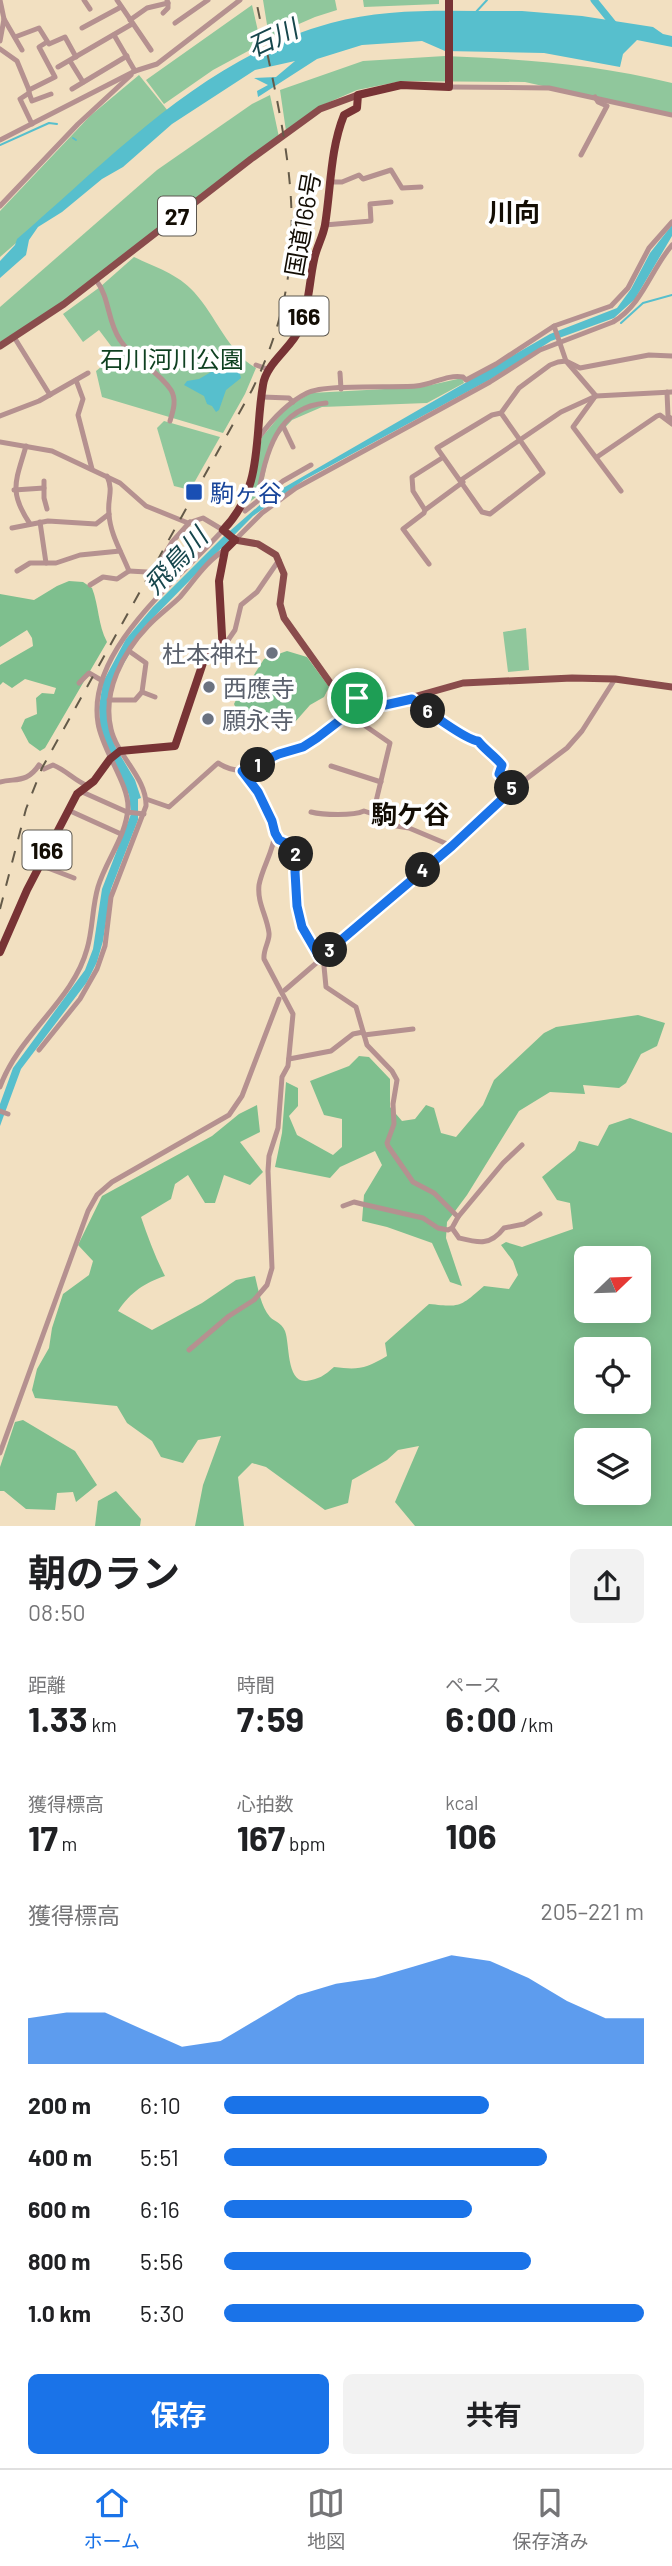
<!DOCTYPE html>
<html lang="ja">
<head>
<meta charset="utf-8">
<style>
  :root { --surface:#fff; --page:#f2f2f2; --text:#202124; --muted:#757577; --line:#e0e0e0; --accent:#1a73e8 }
  body { margin:0; font-family:Barlow,"Noto Sans JP",sans-serif; background:var(--page); color:var(--text); height:100vh; display:flex; flex-direction:column; font-size:26px; white-space:nowrap }
  * { box-sizing:border-box; margin:0 }
  p { font-size:23px; color:var(--muted) }
  .icon { flex:none; width:38px; height:38px; fill:none; stroke:currentColor; stroke-width:2; stroke-linecap:round; stroke-linejoin:round }
  .map { position:relative; height:1526px; overflow:hidden }
  .drawer { display:flex; flex-direction:column; background:var(--surface); flex:1 }
  .drawer>* { flex:none }
  .needle { width:46px; rotate:67deg }
  .buttons { position:absolute; left:574px; top:1246px; display:grid; gap:14px }
  .buttons a { display:grid; place-items:center; width:77px; height:77px; border-radius:10px; background:var(--surface); box-shadow:0 4px 18px #0003; font-size:35px }
  .pin { position:absolute; display:grid; place-items:center; width:60px; height:60px; color:#fff; margin:-30px; border:4px solid #fff; border-radius:50%; box-shadow:0 2px 7px #0007 }
  .km { position:absolute; width:35px; height:35px; margin:-18px; border-radius:50%; background:#222; color:#fff; font-size:19px; line-height:35px; text-align:center }
  .round { display:grid; place-items:center; flex:none; width:74px; height:74px; border-radius:10px; background:var(--page) }
  .headline { display:flex; align-items:center; justify-content:space-between; height:119px; padding:0 28px }
  h1 { font-size:38px; font-weight:700; line-height:52px }
  .metrics { display:grid; grid-template-columns:repeat(3,1fr); gap:10px; height:119px; padding:7px 28px }
  .metrics div { display:grid; align-content:center }
  .metrics b { font-size:35px; font-weight:700 }
  .metrics small { font-size:19px; font-weight:400 }
  .metrics p { font-size:19px }
  .chart { height:196px; padding:14px 28px }
  .chart p { display:flex; justify-content:space-between }
  .chart svg { width:100%; height:126px; margin-top:7px; fill:var(--accent); opacity:.7 }
  .action { display:flex; gap:14px; margin-top:auto; padding:14px 28px }
  .action a { flex:1; height:80px; border-radius:10px; background:var(--accent); color:#fff; font-size:28px; font-weight:700; line-height:80px; text-align:center }
  .action a+a { background:var(--page); color:var(--text) }
  ul { padding:0 28px; list-style:none; font-size:23px }
  li { display:grid; grid-template-columns:112px 84px 1fr; align-items:center; height:52px }
  li i { height:18px; border-radius:9px; background:var(--accent) }
  .tabs { display:flex; justify-content:space-around; align-items:center; height:98px; border-top:2px solid var(--line); background:var(--surface); font-size:19px; color:var(--muted) }
  .tabs a { display:grid; justify-items:center; gap:4px }
  .tabs .current { color:var(--accent) }
  .map>svg:first-child { display:block }
  .green { fill:#90c79c }
  .forest { fill:#7ebf8e; fill-rule:evenodd }
  .water { fill:#57bfcd }
  .lines { fill:none; stroke-linecap:round; stroke-linejoin:round }
  .stream { stroke:#57bfcd; stroke-width:2 }
  .river { stroke:#57bfcd; stroke-width:7 }
  .minor { stroke:#b59190; stroke-width:5 }
  .major { stroke:#8a4c4c; stroke-width:7 }
  .highway { stroke:#783335; stroke-width:8 }
  .rail { stroke:#645a49; stroke-width:2; stroke-dasharray:12 12; stroke-linecap:butt }
  .route-casing { stroke:#fff; stroke-width:14 }
  .route { stroke:#1a73e8; stroke-width:9 }
  .transit-dot { fill:#1a4fb4; stroke:#fff; stroke-width:2.5 }
  .worship-dot { fill:#6b7280; stroke:#fff; stroke-width:2.5 }
  .labels { text-anchor:middle; dominant-baseline:central; stroke-width:7; stroke-linejoin:round; paint-order:stroke }
  .shield { fill:#fff; stroke:#5a564f; stroke-width:2 }
  .shield-label { font-size:23px; font-weight:bold; fill:#130d04 }
  .street-label { font-size:24px; fill:#130d04; stroke:#fff }
  .park-label { font-size:24px; fill:#0f4121; stroke:#fff }
  .transit-label { font-size:24px; fill:#164399; stroke:#fff; text-anchor:start }
  .worship-label { font-size:24px; fill:#5b616d; stroke:#fff; text-anchor:start }
  .water-label { font-size:26px; font-style:italic; fill:#16464c; stroke:#fff }
  .neighbourhood-label { font-size:26px; font-weight:bold; fill:#130d04; stroke:#fff }
</style>
</head>
<body>
<div class="map">
<svg width="672" height="1527" viewBox="0 0 672 1527">
  <rect width="100%" height="100%" fill="#f2e0c1"/>
  <g class="green">
    <polygon points="263,0 335,0 337,10 315,17 269,37"/>
    <polygon points="363,0 439,0 439,4 364,7"/>
    <polygon points="252,5 261,44 213,70 164,104 146,80"/>
    <path d="M445,56C523,59 595,64 672,83V115L525,82L402,81L357,90L318,107L286,131L280,90L363,61Z"/>
    <polygon points="139,75 168,111 0,257 0,211 90,116"/>
    <polygon points="270,95 279,137 52,310 0,342 0,307 157,170 252,104"/>
    <path d="M134,257C155,267 178,274 194,292C216,316 228,352 256,368L245,394L223,433L102,397L96,371L117,354L99,330L83,342L63,314L100,287Z"/>
    <polygon points="462,378 464,383 427,403 322,407 292,420 271,443 261,493 243,507 254,479 262,437 287,407 311,393 422,387"/>
    <polygon points="164,421 220,437 190,490 174,486 157,428"/>
    <polygon points="526,628 529,670 508,672 503,632"/>
  </g>
  <g class="forest">
    <path d="M69,581L83,582L92,588C99,606 98,625 107,642L45,748L40,751L29,743L21,728L25,719L37,714L36,698L42,693L54,694L56,688L25,679L12,688L3,682L0,685V665L33,646L32,638L27,630L0,647V594L34,600L57,586Z"/>
    <polygon points="287,651 307,657 329,687 324,697 310,705 295,722 277,718 266,721 239,715 234,704 236,700 248,700 252,678 264,659"/>
    <polygon points="638,1015 665,1023 657,1046 641,1054 626,1083 619,1088 583,1085 585,1094 550,1092 519,1111 467,1195 447,1222 446,1238 462,1286 450,1282 432,1243 387,1227 362,1221 364,1195 382,1165 375,1151 340,1167 330,1178 275,1167 282,1133 286,1082 298,1088 298,1106 289,1116 297,1135 333,1155 342,1147 342,1119 324,1115 310,1081 349,1066 359,1056 369,1057 390,1079 390,1107 402,1121 415,1119 426,1105 434,1108 441,1133 456,1137 483,1105 494,1080 544,1033 556,1027"/>
    <path d="M257,1105L260,1132L240,1142L263,1172L250,1185L224,1175L215,1203H205L188,1175L175,1184L171,1199L141,1217C148,1237 155,1257 165,1276C144,1283 131,1292 118,1311L152,1330L202,1303L236,1280L255,1276C258,1288 261,1307 270,1317C275,1322 281,1322 285,1331C290,1344 286,1382 306,1381C319,1379 324,1376 334,1367C358,1370 365,1369 387,1356L385,1343L429,1304C460,1307 459,1308 484,1286L509,1289L518,1275L513,1261L501,1245L506,1242L522,1247L573,1229L570,1203L557,1200L542,1177L575,1150L579,1141L598,1146L609,1125L630,1118L672,1133V1526H415L395,1502L419,1446L398,1450L387,1460L352,1480L348,1503L325,1510L266,1467L252,1463L238,1477L244,1526H195L203,1485L221,1436L198,1440L183,1463L161,1457L152,1441L127,1423L117,1406L35,1398L32,1390L37,1369L49,1348L52,1328L63,1294L89,1275L93,1261L78,1245L102,1196L212,1136L239,1114ZM586,1258H639V1311H586ZM586,1349H639V1402H586ZM586,1440H639V1493H586Z"/>
    <polygon points="23,1420 75,1451 97,1485 76,1502 73,1492 57,1493 55,1510 26,1509 4,1491 0,1491 0,1467 15,1422"/>
    <polygon points="116,1491 141,1519 140,1526 95,1526 98,1501"/>
  </g>
  <g class="water">
    <path d="M522,11L582,16L653,27L663,34L672,36V47L637,40L623,54L620,67L544,53L445,51L422,41L362,45L317,59L258,97L257,91L268,85L254,78L276,77L295,61L255,70L172,124L123,167L102,179L62,212L38,227L29,240L26,255L0,278V261L15,245L17,239C113,156 205,57 331,23C392,6 460,12 522,11Z"/>
    <polygon points="672,225 672,236 635,299 614,318 551,341 491,379 304,480 253,516 145,626 110,688 110,733 116,748 135,780 141,798 138,799 138,820 111,889 103,941 97,962 87,982 21,1069 0,1126 0,1104 13,1068 85,970 93,949 102,889 131,814 129,795 108,750 100,725 99,707 103,682 126,639 153,607 223,537 271,495 550,334 617,308 631,289 650,253"/>
    <polygon points="230,361 238,366 241,378 226,390 219,410 216,412 212,406 207,404 204,396 184,385 187,381 199,379"/>
  </g>
  <g class="lines">
    <g class="stream">
      <polyline points="475,13 487,0"/>
      <polyline points="73,138 76,140"/>
      <polyline points="0,145 49,123 57,124"/>
      <polyline points="621,323 643,303 672,295"/>
    </g>
    <polyline class="river" points="594,0 615,26"/>
    <g class="minor">
      <polyline points="0,0 4,19 0,41"/>
      <polyline points="84,0 90,9"/>
      <polyline points="117,0 151,50"/>
      <polyline points="163,13 168,8 168,3"/>
      <polyline points="4,19 22,50"/>
      <polyline points="130,20 147,8 168,3 167,0"/>
      <polyline points="175,23 208,0"/>
      <polyline points="82,28 121,7"/>
      <polyline points="114,35 135,71"/>
      <polyline points="15,37 39,28 49,44 65,37 76,57"/>
      <polyline points="0,49 17,61 29,90 29,93 20,99 32,124"/>
      <polyline points="70,61 83,82"/>
      <polyline points="58,67 132,24"/>
      <polyline points="449,87 549,88 672,115"/>
      <polyline points="72,89 127,56"/>
      <polyline points="29,90 55,77 39,47 47,42"/>
      <polyline points="29,93 32,101 51,94"/>
      <polyline points="0,140 135,71 157,64 240,0"/>
      <polyline points="581,155 607,106 598,102 595,97"/>
      <polyline points="329,182 342,182 359,175 363,179 391,170 402,188 421,187"/>
      <polyline points="0,206 78,124 131,75"/>
      <polyline points="325,225 371,221 370,204 391,202"/>
      <path d="M96,280C110,298 107,321 120,340C133,360 158,370 171,390C177,400 173,411 170,421"/>
      <polyline points="554,326 566,361 596,396"/>
      <polyline points="14,337 50,395"/>
      <polyline points="256,365 270,370"/>
      <polyline points="340,373 341,389"/>
      <polyline points="76,380 83,399 78,415 92,469"/>
      <polyline points="667,392 668,416 672,419"/>
      <polyline points="262,397 289,398 293,402"/>
      <polyline points="594,398 573,427 621,491"/>
      <polyline points="501,413 543,473 490,514 482,512 437,448 492,415 501,413 519,388 550,365 558,362 566,361 580,368 649,355 672,356"/>
      <polyline points="0,416 39,401 88,373"/>
      <polyline points="283,426 293,447"/>
      <path d="M260,436C273,418 287,403 307,393C325,384 392,388 416,386C432,385 447,374 463,377L466,380L496,364L554,326L611,306L628,288L649,248L672,222"/>
      <path d="M0,442L52,451L120,483L146,506L188,523L203,518L223,530C179,579 86,650 98,723C102,750 129,784 128,808C126,837 106,860 98,887C92,907 93,929 87,949C73,1001 19,1034 0,1087"/>
      <path d="M26,446C16,481 8,491 30,524"/>
      <polyline points="597,457 657,416 660,415 672,424"/>
      <polyline points="442,458 412,477 413,491 425,510 463,482"/>
      <polyline points="461,480 561,412 596,396 672,392"/>
      <polyline points="44,481 44,498 47,509"/>
      <polyline points="14,490 44,488"/>
      <path d="M258,495C266,454 276,407 326,403"/>
      <polyline points="425,510 424,513 403,529 429,564"/>
      <polyline points="245,511 283,481 311,465"/>
      <polyline points="40,522 46,563"/>
      <polyline points="12,528 48,521 96,524 109,514"/>
      <path d="M235,540L262,513L296,488L490,382L540,350L613,322C643,304 650,271 672,245"/>
      <polyline points="163,557 172,542 190,522"/>
      <polyline points="17,571 30,563 56,563 80,555 120,551"/>
      <polyline points="129,571 147,572 174,581"/>
      <path d="M90,585L103,577L117,579L129,571C122,553 110,534 109,514C107,498 114,492 107,476"/>
      <polyline points="224,646 235,630 241,605 257,592 279,560"/>
      <polyline points="79,683 89,673 101,680"/>
      <polyline points="142,692 155,697"/>
      <path d="M412,699C424,709 465,740 478,741C485,750 494,755 502,765L499,774L513,789"/>
      <polyline points="109,700 135,700 142,692 146,663 129,651"/>
      <polyline points="348,714 390,743 373,814"/>
      <polyline points="331,766 381,782"/>
      <path d="M0,782C17,778 27,783 39,765L44,769L53,765C66,770 75,781 88,786"/>
      <polyline points="80,791 127,812 144,814"/>
      <path d="M146,799L169,807L218,763C244,779 255,765 278,754C287,750 297,750 305,746C326,735 345,718 357,698"/>
      <polyline points="68,810 121,834"/>
      <path d="M311,812C323,815 353,816 364,811L373,814L384,824L409,828L452,846"/>
      <polyline points="275,833 280,840 295,847 297,851 295,872 297,906 302,927 320,958"/>
      <polyline points="40,865 74,878"/>
      <polyline points="323,956 326,987 356,1007 367,1045 392,1071 397,1080 393,1104 394,1124 387,1143 388,1146 413,1182 434,1193 458,1217"/>
      <polyline points="285,990 452,846 513,789 567,748 582,731 615,679"/>
      <polyline points="364,1035 413,1029"/>
      <path d="M39,1050L80,999L97,969L105,946L111,897L146,806C147,778 117,756 111,729C102,692 123,652 148,626C158,615 170,607 180,597C193,582 207,560 225,550"/>
      <polyline points="289,1059 331,1051 353,1034 363,1032"/>
      <polyline points="0,1111 8,1114"/>
      <polyline points="343,1206 354,1202 362,1204 423,1218 438,1228 448,1230 452,1228 458,1217 503,1163 522,1145"/>
      <path d="M452,1228L459,1238C479,1243 490,1246 504,1228L524,1224L540,1214"/>
      <path d="M189,1350L229,1316L254,1300L267,1285L272,1268L268,1171L269,1156L278,1128L282,1077L288,1066L293,1014L264,959C263,949 270,941 269,933C267,916 257,903 259,885C262,868 274,850 275,833C275,816 252,784 242,771"/>
      <polyline points="0,1453 88,1211 97,1195 112,1182 229,1115 242,1096 279,999"/>
    </g>
    <g class="major">
      <polyline points="0,346 64,304 251,159 320,109 358,95"/>
      <polyline points="235,540 258,544 276,555 284,574 280,604 284,618 331,684 360,699 385,705 463,683 572,678 615,679 672,687"/>
    </g>
    <g class="highway">
      <path d="M235,540L223,530C264,488 254,437 263,385C266,363 292,348 300,328C309,306 309,283 314,260C316,248 323,237 325,225C331,188 330,150 344,115L357,108L358,95L401,85L449,87V0"/>
      <polyline points="0,952 27,890 77,794 94,781 110,759 120,751 175,746 205,657 223,654 219,581 225,550 235,540"/>
    </g>
    <path class="rail" d="M0,909L26,809L42,768L252,390C321,250 285,143 256,0"/>
  </g>
  <g class="lines">
    <defs>
      <path id="route" d="M357,698L385,705L412,699C424,709 466,740 478,741C485,750 494,755 502,765L499,774L513,789L452,846L320,958L302,927L297,906L295,872L297,851L295,847L279,840L275,833L272,821L258,792L242,771L279,754L303,747L317,738L348,714Z"/>
    </defs>
    <use href="#route" class="route-casing"/>
    <use href="#route" class="route"/>
  </g>
  <rect class="transit-dot" x="185" y="483" width="18" height="18" rx="3.5"/>
  <g class="worship-dot">
    <circle cx="272" cy="653" r="7"/>
    <circle cx="209" cy="687" r="7"/>
    <circle cx="208" cy="719" r="7"/>
  </g>
  <g class="labels">
    <g class="shield">
      <rect x="158" y="196.5" width="38" height="39" rx="5"/>
      <rect x="279.5" y="296.5" width="49" height="39" rx="5"/>
      <rect x="22.5" y="830.5" width="49" height="39" rx="5"/>
    </g>
    <g class="shield-label">
      <text x="177" y="216">27</text>
      <text x="304" y="316">166</text>
      <text x="47" y="850">166</text>
    </g>
    <g class="street-label">
      <text transform="translate(302 224) rotate(-80)">国道166号</text>
    </g>
    <g class="park-label">
      <text x="172" y="358">石川河川公園</text>
    </g>
    <g class="transit-label">
      <text x="210" y="492">駒ヶ谷</text>
    </g>
    <g class="worship-label">
      <text x="258" y="653" text-anchor="end">杜本神社</text>
      <text x="223" y="687">西應寺</text>
      <text x="222" y="719">願永寺</text>
    </g>
    <g class="water-label">
      <text transform="translate(272 37) rotate(-25)">石川</text>
      <text transform="translate(175 560) rotate(-47)">飛鳥川</text>
    </g>
    <g class="neighbourhood-label">
      <text x="514" y="211">川向</text>
      <text x="410" y="813">駒ケ谷</text>
    </g>
  </g>
</svg>
<div class="buttons">
<a><svg class="needle" viewBox="-14 -14 28 28"><path d="M0-13l5 13h-10z" fill="#e53935"/><path d="M0 13l5-13h-10z" fill="#757577"/></svg></a>
<a><svg class="icon" aria-label="locate" viewBox="0 0 24 24"><circle cx="12" cy="12" r="6"/><path d="M12 2v4M12 18v4M2 12h4M18 12h4"/></svg></a>
<a><svg class="icon" aria-label="layers" viewBox="0 0 24 24"><path d="M12 4l9 5-9 5-9-5zM3 14l9 5 9-5"/></svg></a>
</div>
<div class="pin" style="left:357px;top:698px;background:#1e9e55"><svg class="icon" aria-label="arrive" viewBox="0 0 24 24"><path d="M6 21V4h12l-3 4 3 4H6"/></svg></div>
<b class="km" style="left:258px;top:765px">1</b>
<b class="km" style="left:296px;top:854px">2</b>
<b class="km" style="left:330px;top:950px">3</b>
<b class="km" style="left:423px;top:870px">4</b>
<b class="km" style="left:512px;top:788px">5</b>
<b class="km" style="left:428px;top:711px">6</b>
</div>
<section class="drawer">
<div class="headline"><div><h1>朝のラン</h1><p>08:50</p></div><a class="round"><svg class="icon" aria-label="share" viewBox="0 0 24 24"><path d="M12 15V3M7 8l5-5 5 5M5 13v7h14v-7"/></svg></a></div>
<div class="metrics">
<div><p>距離</p><b>1.33<small> km</small></b></div>
<div><p>時間</p><b>7:59</b></div>
<div><p>ペース</p><b>6:00<small> /km</small></b></div>
</div>
<div class="metrics">
<div><p>獲得標高</p><b>17<small> m</small></b></div>
<div><p>心拍数</p><b>167<small> bpm</small></b></div>
<div><p>kcal</p><b>106</b></div>
</div>
<div class="chart"><p><span>獲得標高</span>205–221 m</p>
<svg viewBox="0 0 160 44" preserveAspectRatio="none"><path d="M0 44V28L10 26L20 26L30 32L40 38L50 36L60 28L70 20L80 16L90 14L100 10L110 6L120 8L130 14L140 22L150 28L160 28V44z"/></svg>
</div>
<ul>
<li><b>200 m</b>6:10<i style="width:63%"></i></li>
<li><b>400 m</b>5:51<i style="width:77%"></i></li>
<li><b>600 m</b>6:16<i style="width:59%"></i></li>
<li><b>800 m</b>5:56<i style="width:73%"></i></li>
<li><b>1.0 km</b>5:30<i style="width:100%"></i></li>
</ul>
<div class="action"><a>保存</a><a>共有</a></div>
</section>
<nav class="tabs">
<a class="current"><svg class="icon" aria-label="home" viewBox="0 0 24 24"><path d="M3 11l9-7 9 7M6 9v11h12V9"/></svg>ホーム</a>
<a><svg class="icon" aria-label="map" viewBox="0 0 24 24"><path d="M3 6l6-2 6 2 6-2v14l-6 2-6-2-6 2zM9 4v14M15 6v14"/></svg>地図</a>
<a><svg class="icon" aria-label="saved" viewBox="0 0 24 24"><path d="M7 4h10v16l-5-4-5 4z"/></svg>保存済み</a>
</nav>
</body>
</html>
